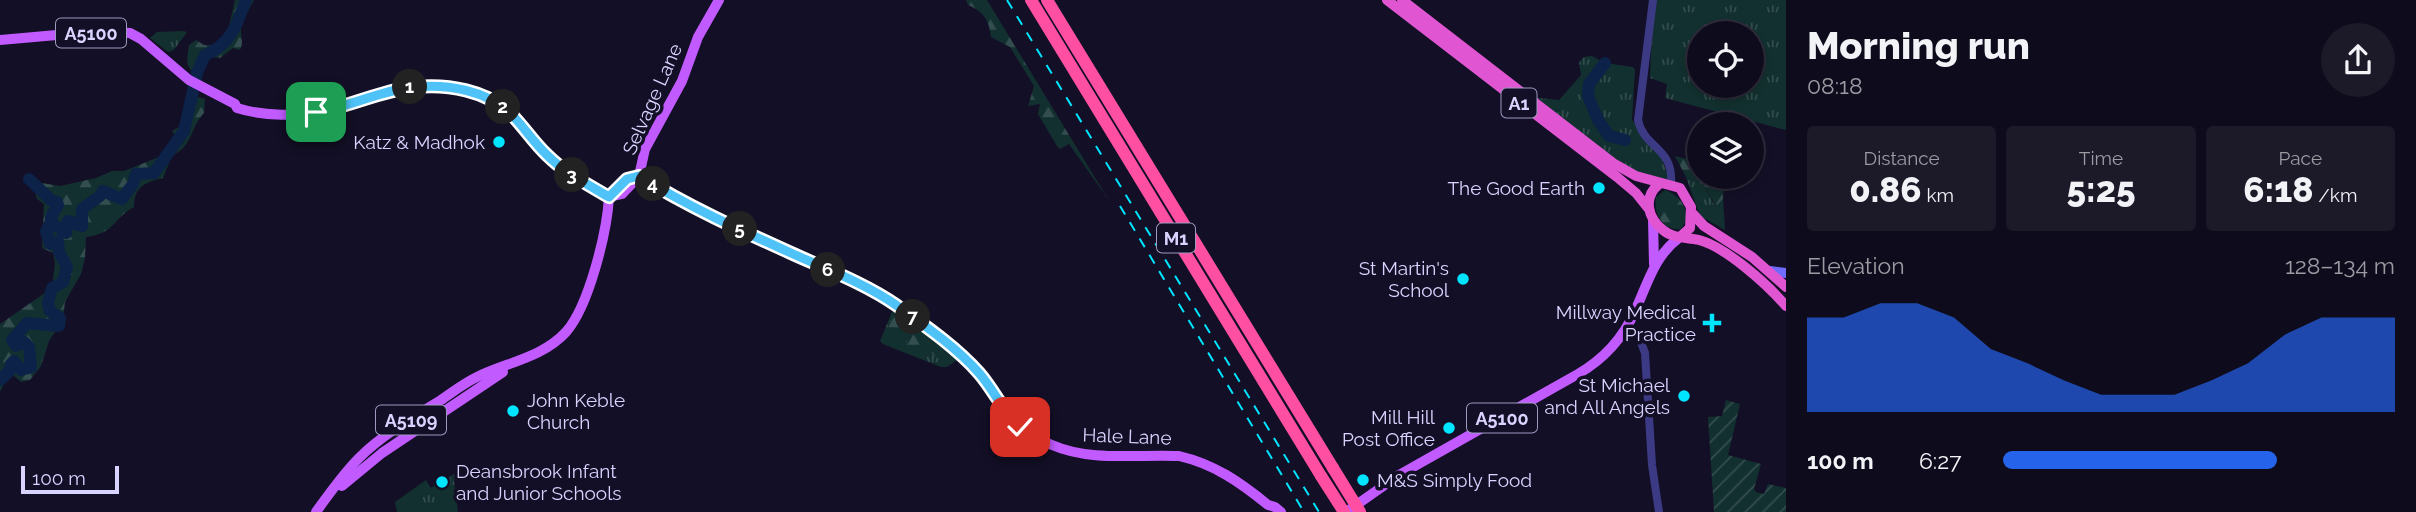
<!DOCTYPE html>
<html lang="en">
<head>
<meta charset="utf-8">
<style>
  :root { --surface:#0e0b1c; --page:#1c1929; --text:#f1f3f6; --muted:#9b9ba3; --line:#2e2b3b; --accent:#2563eb }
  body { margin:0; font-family:Raleway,sans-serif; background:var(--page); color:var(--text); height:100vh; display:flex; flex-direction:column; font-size:26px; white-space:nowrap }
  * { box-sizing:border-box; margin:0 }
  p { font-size:23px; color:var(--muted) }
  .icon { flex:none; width:38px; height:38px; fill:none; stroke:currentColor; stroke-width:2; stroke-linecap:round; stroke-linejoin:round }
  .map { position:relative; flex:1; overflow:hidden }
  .sheet { display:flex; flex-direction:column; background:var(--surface); width:630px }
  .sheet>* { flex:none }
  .tools { position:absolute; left:1687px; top:21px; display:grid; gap:14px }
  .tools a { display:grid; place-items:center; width:77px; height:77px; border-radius:50%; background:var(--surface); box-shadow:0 4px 10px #0003,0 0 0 2px var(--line); font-size:35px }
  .scale { position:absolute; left:21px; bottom:18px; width:98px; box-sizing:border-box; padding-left:7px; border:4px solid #d9d4ff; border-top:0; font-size:19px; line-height:24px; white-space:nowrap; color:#d9d4ff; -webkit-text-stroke:5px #130f26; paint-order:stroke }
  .pin { position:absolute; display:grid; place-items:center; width:60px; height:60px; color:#fff; margin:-30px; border-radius:14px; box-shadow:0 4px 10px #0006 }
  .km { position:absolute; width:35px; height:35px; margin:-18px; border-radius:50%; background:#222; color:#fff; font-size:19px; line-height:35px; text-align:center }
  .round { display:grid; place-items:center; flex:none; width:74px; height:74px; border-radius:37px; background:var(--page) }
  .summary { display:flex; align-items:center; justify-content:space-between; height:119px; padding:0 21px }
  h1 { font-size:38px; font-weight:800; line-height:52px }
  .metrics { display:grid; grid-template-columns:repeat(3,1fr); gap:10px; height:119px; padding:7px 21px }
  .metrics div { display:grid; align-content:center; border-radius:7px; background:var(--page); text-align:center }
  .metrics b { font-size:35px; font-weight:800 }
  .metrics small { font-size:19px; font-weight:400 }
  .metrics p { font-size:19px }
  .chart { height:196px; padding:14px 21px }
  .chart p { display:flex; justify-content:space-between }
  .chart svg { width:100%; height:126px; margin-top:7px; fill:var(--accent); opacity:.7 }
  ul { padding:0 21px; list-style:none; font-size:23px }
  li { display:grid; grid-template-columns:112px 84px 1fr; align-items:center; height:52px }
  li i { height:18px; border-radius:9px; background:var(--accent) }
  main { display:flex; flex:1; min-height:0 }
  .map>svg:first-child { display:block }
  .grass { fill:url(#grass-tufts); fill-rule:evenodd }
  .forest { fill:url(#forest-firs) }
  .garden { fill:url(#garden-furrows) }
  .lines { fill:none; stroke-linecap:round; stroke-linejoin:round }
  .river { stroke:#0c2248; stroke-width:12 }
  .tertiary { stroke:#3d3a85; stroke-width:8 }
  .secondary { stroke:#6f6bff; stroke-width:10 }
  .primary { stroke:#c25bff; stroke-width:10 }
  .trunk { stroke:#e055d1; stroke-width:10 }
  .motorway { stroke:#ff4fa3; stroke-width:12 }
  .rail { stroke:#00e5ff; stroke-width:2; stroke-dasharray:10 9; stroke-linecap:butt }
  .motorway-bridge { stroke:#ff4fa3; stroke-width:12 }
  .route-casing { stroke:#fff; stroke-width:14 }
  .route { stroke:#4fc3f7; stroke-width:9 }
  .poi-dot { fill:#00e5ff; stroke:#130f26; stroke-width:2.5 }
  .labels { text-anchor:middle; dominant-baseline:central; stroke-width:7; stroke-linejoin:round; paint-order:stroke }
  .shield { fill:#130f26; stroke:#9e99be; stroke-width:2 }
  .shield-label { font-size:18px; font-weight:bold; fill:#d9d4ff }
  .street-label { font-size:19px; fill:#d9d4ff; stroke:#130f26 }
  .poi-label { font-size:19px; fill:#d9d4ff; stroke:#130f26; text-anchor:end }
</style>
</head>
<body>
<main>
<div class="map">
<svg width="1786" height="512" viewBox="0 0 1786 512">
  <defs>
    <pattern id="grass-tufts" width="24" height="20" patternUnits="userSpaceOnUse" patternTransform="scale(1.75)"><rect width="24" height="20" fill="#12302f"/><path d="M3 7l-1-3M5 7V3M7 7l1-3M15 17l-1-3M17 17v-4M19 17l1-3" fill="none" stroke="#344d4e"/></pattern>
    <pattern id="forest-firs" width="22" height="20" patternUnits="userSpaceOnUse" patternTransform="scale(1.75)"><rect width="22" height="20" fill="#12302f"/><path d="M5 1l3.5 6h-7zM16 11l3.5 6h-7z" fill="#344d4e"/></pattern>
    <pattern id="garden-furrows" width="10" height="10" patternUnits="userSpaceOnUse" patternTransform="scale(1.75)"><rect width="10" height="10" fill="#12302f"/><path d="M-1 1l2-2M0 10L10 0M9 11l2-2" fill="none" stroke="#344d4e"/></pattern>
  </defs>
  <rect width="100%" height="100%" fill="#130f26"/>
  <g class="grass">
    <path d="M1653,0H1786V130L1665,98L1667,84L1650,78ZM1699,33H1752V86H1699Z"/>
    <polygon points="183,31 187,32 174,50 168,52 150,38 157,32"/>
    <polygon points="1592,56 1605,63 1633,67 1635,70 1632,120 1659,150 1671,184 1636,176 1529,97 1559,100 1581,75 1579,62 1584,57"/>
    <polygon points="1686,177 1704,185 1715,206 1723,199 1725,230 1700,216"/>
    <polygon points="898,311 919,325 957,360 947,367 941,367 883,344 880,341 892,312"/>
    <polygon points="457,472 458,479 454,480 458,512 397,512 395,502 426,480 431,488"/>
  </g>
  <g class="forest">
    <path d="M235,0H254C249,10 240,21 241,33C242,41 243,43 240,50L233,48L220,58L211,57L199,75C184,69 187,59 189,45L196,40L204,45H219L226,39Z"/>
    <path d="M966,0H987L1108,199L1069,144L1060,149L1057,146L1038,114L1040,104L1028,106L1034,86L1010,47L991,37C989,20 984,12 968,5Z"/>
    <path d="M190,95L205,99L204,113C191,126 192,147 173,155L167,151L168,147H176L181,143L172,131L179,127Z"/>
    <polygon points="1675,156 1699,162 1699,177 1725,177 1723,199 1716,206 1704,185 1686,177"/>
    <path d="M159,157L170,160L163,178C145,182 134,187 134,207C112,219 116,233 86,237L85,258L81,274L65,302L63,320L49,341L41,366L30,380L21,382L13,375L5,382L0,392V324L52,288L55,263L53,253L42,248L44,204L37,199L34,187L42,183L60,186L96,178L112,171H124Z"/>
    <path d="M1665,190C1682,196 1693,214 1681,229C1663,231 1653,214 1656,197Z"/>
    <path d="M898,312C916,325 939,341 949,360L943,362L931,353L929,347L924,344L922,355L909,349L906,339L894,333H886L893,314Z"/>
  </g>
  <polygon class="garden" points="1726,400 1740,404 1728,455 1761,464 1754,489 1756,492 1764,494 1768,484 1786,488 1786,512 1714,512 1708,417 1722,416"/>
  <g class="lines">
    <g class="river">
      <polyline points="1605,63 1589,84 1588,96 1598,120 1609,136 1625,140"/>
      <polyline points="29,179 52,201 57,202 58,205 51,217 51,222"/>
      <path d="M0,380L9,372L11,364L14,361L21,370L31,367L29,347L24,342L16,346L12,340L27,323L59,326L60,318L50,311L48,303L52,288L63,282L67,267L59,252L58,241L50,244L46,231L51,222L66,233L68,221L82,226V209L100,196L103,191L122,199L133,184L136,174L154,173L184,131L197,73L205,55C230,45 237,25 246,0"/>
    </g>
    <g class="tertiary">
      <path d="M1653,0L1638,120C1644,149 1674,147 1671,184"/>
      <polyline points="1626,329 1639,337 1645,353 1652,465 1659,512"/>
    </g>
    <polyline class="secondary" points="1770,271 1786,273"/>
    <g class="primary">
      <path d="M0,40L102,31L130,33L141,39L189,80L235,104L237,108C262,116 300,117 327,111C342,107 357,100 372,95C415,83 464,81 502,106L562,169L609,197"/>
      <path d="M639,176C686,205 736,229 786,251C823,268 862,282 896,305C924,324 955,347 978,372C991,387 999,406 1012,420C1022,431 1038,439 1052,445C1091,462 1137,454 1179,456C1214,464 1240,482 1268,505L1275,507L1281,512"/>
      <polyline points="609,197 622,194 639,176 645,149 682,81 698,37 719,0"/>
      <polyline points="1653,219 1654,264"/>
      <polyline points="342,486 382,453 503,372"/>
      <path d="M1349,510L1399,475L1578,374C1604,359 1623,338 1635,311C1648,283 1654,256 1680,237"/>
      <path d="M316,512C329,494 343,474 359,458C382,435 413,417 441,400C453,392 464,383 477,377C507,362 542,358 566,332C589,306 607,232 609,197L627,179L639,176"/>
    </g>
    <g class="trunk">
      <polyline points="1387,0 1617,177 1636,193 1648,208"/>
      <polyline points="1402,0 1613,163 1636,176 1680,188 1691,207 1690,228 1680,237"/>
      <path d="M1659,184C1643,197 1647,218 1663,230C1673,239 1687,237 1699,240C1726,247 1768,285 1786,306"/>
      <polyline points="1692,213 1704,226 1752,257 1786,287"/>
    </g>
    <g class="motorway">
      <polyline points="1031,0 1321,476"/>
      <polyline points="1047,0 1333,468"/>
    </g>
    <g class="rail">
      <polyline points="1007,0 1319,512"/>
      <polyline points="1120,206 1304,512"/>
    </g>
    <g class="motorway-bridge">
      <polyline points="1333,468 1360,512"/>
      <polyline points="1321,476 1344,512"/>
    </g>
  </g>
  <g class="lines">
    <defs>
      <path id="route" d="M316,112C350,107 381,90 415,87C448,84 486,90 511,114C524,127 534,143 547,155C565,173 587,184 609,197L627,179L639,176C687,206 740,230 791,253C826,269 864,283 896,305C924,325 956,347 979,373C994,390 1003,412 1020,427"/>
    </defs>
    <use href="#route" class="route-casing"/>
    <use href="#route" class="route"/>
  </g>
  <g class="poi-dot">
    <circle cx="499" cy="142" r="7"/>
    <circle cx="1599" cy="188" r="7"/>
    <circle cx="1463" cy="279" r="7"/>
    <path d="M1708.5 312.5h7v7h7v7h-7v7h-7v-7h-7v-7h7z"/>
    <circle cx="1684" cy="396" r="7"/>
    <circle cx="513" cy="411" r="7"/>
    <circle cx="1449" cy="428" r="7"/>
    <circle cx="1363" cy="480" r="7"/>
    <circle cx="442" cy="482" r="7"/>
  </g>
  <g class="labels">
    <g class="shield">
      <rect x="56" y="18.5" width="70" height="29" rx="5"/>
      <rect x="1501.5" y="88.5" width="35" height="29" rx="5"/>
      <rect x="1157" y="223.5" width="38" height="29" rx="5"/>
      <rect x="1467" y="403.5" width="70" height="29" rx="5"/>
      <rect x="376" y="405.5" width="70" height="29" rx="5"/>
    </g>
    <g class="shield-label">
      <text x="91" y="33">A5100</text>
      <text x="1519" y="103">A1</text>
      <text x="1176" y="238">M1</text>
      <text x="1502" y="418">A5100</text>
      <text x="411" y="420">A5109</text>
    </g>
    <g class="street-label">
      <text transform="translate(652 99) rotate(-66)">Selvage Lane</text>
      <text transform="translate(1127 436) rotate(2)">Hale Lane</text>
    </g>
    <g class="poi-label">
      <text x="485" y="142">Katz &amp; Madhok</text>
      <text x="1585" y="188">The Good Earth</text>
      <text x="1449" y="268">St Martin's<tspan x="1449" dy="22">School</tspan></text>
      <text x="1696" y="312">Millway Medical<tspan x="1696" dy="22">Practice</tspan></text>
      <text x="1670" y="385">St Michael<tspan x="1670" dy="22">and All Angels</tspan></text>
      <text x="527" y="400" text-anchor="start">John Keble<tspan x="527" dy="22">Church</tspan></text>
      <text x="1435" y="417">Mill Hill<tspan x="1435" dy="22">Post Office</tspan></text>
      <text x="456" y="471" text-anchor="start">Deansbrook Infant<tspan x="456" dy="22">and Junior Schools</tspan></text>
      <text x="1377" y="480" text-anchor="start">M&amp;S Simply Food</text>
    </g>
  </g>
</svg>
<div class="tools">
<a><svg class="icon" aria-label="locate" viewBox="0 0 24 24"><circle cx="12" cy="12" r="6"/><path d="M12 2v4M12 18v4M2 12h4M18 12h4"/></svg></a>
<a><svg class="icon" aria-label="layers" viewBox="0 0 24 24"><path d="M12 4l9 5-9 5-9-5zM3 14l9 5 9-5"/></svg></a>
</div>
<div class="scale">100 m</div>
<div class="pin" style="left:316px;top:112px;background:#1e9e55"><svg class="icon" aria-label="arrive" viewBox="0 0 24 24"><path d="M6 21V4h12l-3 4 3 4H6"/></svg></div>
<div class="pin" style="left:1020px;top:427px;background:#d93025"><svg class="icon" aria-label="check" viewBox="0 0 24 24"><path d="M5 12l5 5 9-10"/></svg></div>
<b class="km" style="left:410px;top:87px">1</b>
<b class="km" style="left:503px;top:107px">2</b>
<b class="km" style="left:572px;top:175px">3</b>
<b class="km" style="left:653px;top:184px">4</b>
<b class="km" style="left:740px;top:229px">5</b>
<b class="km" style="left:828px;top:270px">6</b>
<b class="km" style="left:913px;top:317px">7</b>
</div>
<section class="sheet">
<div class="summary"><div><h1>Morning run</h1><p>08:18</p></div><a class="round"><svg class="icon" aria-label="share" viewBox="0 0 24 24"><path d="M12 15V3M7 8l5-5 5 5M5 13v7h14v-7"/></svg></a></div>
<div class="metrics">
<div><p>Distance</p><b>0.86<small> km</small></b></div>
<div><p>Time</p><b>5:25</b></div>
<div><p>Pace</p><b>6:18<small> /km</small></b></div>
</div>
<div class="chart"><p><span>Elevation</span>128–134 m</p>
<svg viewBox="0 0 160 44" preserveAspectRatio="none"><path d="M0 44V11L10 11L20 6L30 6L40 11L50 22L60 27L70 33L80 38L90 38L100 38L110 33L120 27L130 17L140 11L150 11L160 11V44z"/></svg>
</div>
<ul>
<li><b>100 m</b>6:27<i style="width:70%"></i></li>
</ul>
</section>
</main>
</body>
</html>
